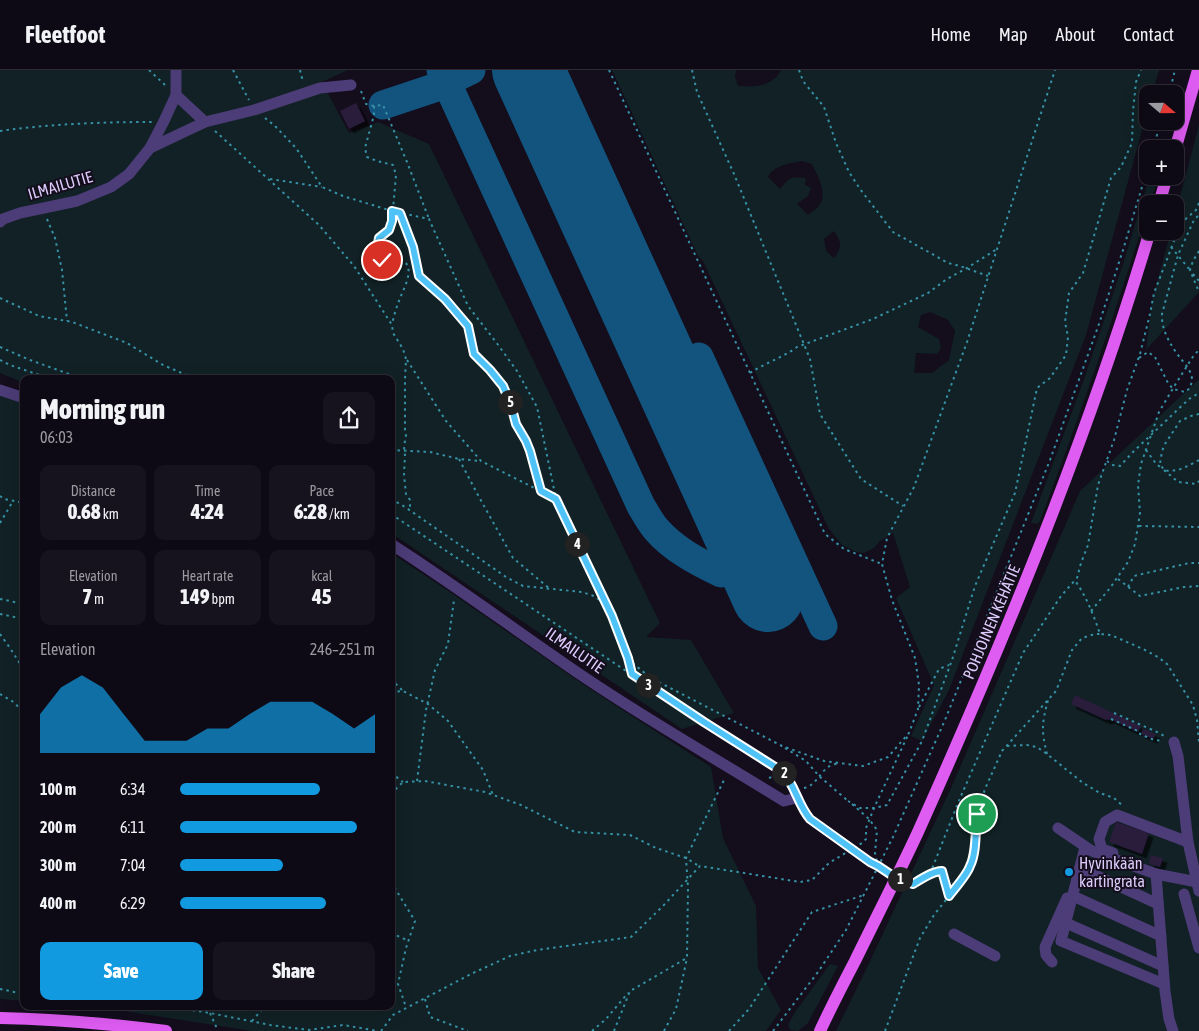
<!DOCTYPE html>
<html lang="en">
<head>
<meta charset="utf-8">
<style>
  :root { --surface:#0e0a15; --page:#17131e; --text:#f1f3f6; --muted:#9b9aa0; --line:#2e2b34; --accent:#129ae1 }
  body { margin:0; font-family:"Asap Condensed",sans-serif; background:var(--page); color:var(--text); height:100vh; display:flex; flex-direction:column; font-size:19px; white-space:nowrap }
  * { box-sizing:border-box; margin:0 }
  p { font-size:16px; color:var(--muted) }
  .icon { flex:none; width:28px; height:28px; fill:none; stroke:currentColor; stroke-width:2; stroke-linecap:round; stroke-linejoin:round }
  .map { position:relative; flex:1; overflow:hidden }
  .details { position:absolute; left:20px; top:305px; width:375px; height:635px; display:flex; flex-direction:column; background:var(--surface); border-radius:10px; box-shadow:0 5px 20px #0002,0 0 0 1px var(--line) }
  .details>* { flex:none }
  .needle { width:32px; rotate:110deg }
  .tools { position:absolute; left:1139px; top:15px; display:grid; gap:10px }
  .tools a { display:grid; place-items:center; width:45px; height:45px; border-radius:10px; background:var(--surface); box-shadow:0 5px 20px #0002,0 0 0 1px var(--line); font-size:25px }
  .pin { position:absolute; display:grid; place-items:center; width:42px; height:42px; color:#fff; margin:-21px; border:2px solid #fff; border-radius:50%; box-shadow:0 1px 5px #0007 }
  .km { position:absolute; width:25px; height:25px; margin:-12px; border-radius:50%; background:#222; color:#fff; font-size:14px; line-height:25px; text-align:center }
  .round { display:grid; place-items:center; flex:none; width:52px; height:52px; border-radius:10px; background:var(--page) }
  .headline { display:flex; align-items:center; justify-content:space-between; height:85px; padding:0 20px }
  h1 { font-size:28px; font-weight:800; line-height:38px }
  .figures { display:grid; grid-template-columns:repeat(3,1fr); gap:8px; height:85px; padding:5px 20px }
  .figures div { display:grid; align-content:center; border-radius:10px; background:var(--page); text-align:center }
  .figures b { font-size:21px; font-weight:800 }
  .figures small { font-size:14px; font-weight:400 }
  .figures p { font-size:14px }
  .chart { height:140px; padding:10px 20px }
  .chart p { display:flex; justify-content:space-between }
  .chart svg { width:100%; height:90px; margin-top:5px; fill:var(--accent); opacity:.7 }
  .primary-button { display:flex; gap:10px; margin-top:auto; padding:10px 20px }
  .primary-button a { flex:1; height:58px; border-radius:10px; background:var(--accent); color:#fff; font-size:20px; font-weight:800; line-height:58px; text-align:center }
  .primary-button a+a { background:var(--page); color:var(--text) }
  ul { padding:0 20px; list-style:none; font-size:16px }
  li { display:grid; grid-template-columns:80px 60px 1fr; align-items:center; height:38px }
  li i { height:12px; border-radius:6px; background:var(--accent) }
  header { display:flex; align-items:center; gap:30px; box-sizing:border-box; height:70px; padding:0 25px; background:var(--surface); border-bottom:1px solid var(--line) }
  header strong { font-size:24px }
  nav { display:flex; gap:28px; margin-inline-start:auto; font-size:18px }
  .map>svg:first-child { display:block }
  .green { fill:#112125; fill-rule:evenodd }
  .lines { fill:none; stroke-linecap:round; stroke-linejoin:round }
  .taxiway { stroke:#12547e; stroke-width:29 }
  .runway { stroke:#12547e; stroke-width:72 }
  .building { fill:#291b3b; filter:url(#shadow) }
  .path { stroke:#3691a5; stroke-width:2; stroke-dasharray:2.5 4; stroke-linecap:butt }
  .minor { stroke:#4c3c77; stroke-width:11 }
  .major { stroke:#de5cf2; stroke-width:12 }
  .route-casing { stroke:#fff; stroke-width:10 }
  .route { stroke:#4fc3f7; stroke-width:6 }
  .poi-dot { fill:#129ae1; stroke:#130d1c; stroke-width:2 }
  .labels { text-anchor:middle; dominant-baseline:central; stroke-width:4; stroke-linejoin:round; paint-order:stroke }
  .street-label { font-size:16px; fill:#ddccfb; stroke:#130d1c }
  .poi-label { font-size:16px; fill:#ddccfb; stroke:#130d1c; text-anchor:start }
</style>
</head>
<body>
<header>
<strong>Fleetfoot</strong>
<nav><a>Home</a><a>Map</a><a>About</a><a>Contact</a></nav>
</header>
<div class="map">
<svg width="1199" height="961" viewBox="0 0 1199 961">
  <defs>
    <filter id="shadow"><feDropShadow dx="4.5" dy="4.5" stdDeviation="0" flood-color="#0009"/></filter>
  </defs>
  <rect width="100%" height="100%" fill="#130d1c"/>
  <g class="green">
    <polygon points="0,0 348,0 322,12 349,63 378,52 429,74 660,553 646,567 691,570 734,643 682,659 391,463 391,309 24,309 24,313 0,303"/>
    <path d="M612,0H736L735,6L738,16C754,17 772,17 781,0H1159L1152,24H1148L1147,42L1086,265L949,620L922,671L911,666L934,615L896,528L910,517L893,463L880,471L874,478L864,483L856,482L842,475L829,459L703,191L698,186ZM802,91L812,94C818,107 829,125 818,137C815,140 811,142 808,145L797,134L808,126L811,118L805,115L806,108C790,107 790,107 780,119L768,107C774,95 791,93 802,91ZM834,161C841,172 843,176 834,188L826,181L824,169ZM930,242L948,250L955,261L949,290L932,303H914L916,283L937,284L941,278L939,269L918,257L921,245Z"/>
    <polygon points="1199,55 1199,222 1146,280 1152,231 1171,161 1175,161 1175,145"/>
    <path d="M1150,106H1159L1150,134H1148L1147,142C1114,246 1079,349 1040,451L1038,454L1031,453L1083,312L1122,197Z"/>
    <polygon points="1199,309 1199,961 836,961 871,889 951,718 1080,421"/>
    <polygon points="0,324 24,333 24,931 0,929"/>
    <polygon points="391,483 450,522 584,615 711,697 723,768 756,836 758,898 781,940 766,961 252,961 92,936 391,936"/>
    <polygon points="830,894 838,896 808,953 798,961 790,960 788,955 795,942"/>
  </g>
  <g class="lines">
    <g class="taxiway">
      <path d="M441,0L641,436C646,444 650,452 656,459C673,479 698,492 721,503L752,491"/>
      <polyline points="383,35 434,18 471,0"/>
      <polyline points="699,287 823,556"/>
    </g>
    <polyline class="runway" points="528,0 768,526"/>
  </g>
  <g class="building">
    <polygon points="356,33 365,51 349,59 340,41"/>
    <polygon points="1075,625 1141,656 1138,662 1112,650 1112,649 1106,650 1071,634"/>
    <polygon points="1143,659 1156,664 1153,669 1141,664"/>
    <polygon points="1116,752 1149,763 1142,784 1109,772"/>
    <polygon points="1151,785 1163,788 1160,797 1149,794"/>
  </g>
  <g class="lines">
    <g class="path">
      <polyline points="149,0 165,15"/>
      <polyline points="233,0 249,30"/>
      <polyline points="300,0 303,12"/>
      <polyline points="609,0 825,464 844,479 882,494"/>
      <polyline points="692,0 697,22 734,104 810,289 820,344 861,409 903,436"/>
      <polyline points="799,0 803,11 824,37 836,73 849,102 860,119 893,162 948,193 960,196 988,206"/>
      <polyline points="361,21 366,34 374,36 383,35 407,92 429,149"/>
      <polyline points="1169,24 1175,0"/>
      <path d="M374,36V45L365,78L367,87L377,91L393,95L396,105L392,151L389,160L379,168L376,183L382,190C388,190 397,188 402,190C417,198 402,221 399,231C396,238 394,246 392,254"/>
      <polyline points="265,48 275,56 296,78 322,117 343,126 392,141 429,149 468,236 496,272 517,301 537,337 556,429 612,546 628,588 636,596 651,608 782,676 824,691 863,696 888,687 909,663 918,639 919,615 915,588 892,530 882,494 887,468 914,417 967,272 1055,0"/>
      <path d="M0,61C50,54 101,52 152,52"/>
      <polyline points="215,61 319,155 354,196 392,255 393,263 403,279 406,289 405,309 405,360 406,365 404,377 405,385 404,405 406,424 410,430 410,440"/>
      <polyline points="1153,79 1161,51"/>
      <polyline points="270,109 322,117"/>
      <path d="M1199,133L1196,140L1181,153L1154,223L1150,244L1140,284L1127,320L1114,370L1098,415L1088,475L1081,493L1076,512C1087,528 1094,546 1100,564L1111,565L1143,579L1158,587L1167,594L1193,635L1197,650L1199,673"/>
      <polyline points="401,143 413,177 419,206 445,229 468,256 474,284 490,300 503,316 511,335 516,354 526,371 530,381 541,421"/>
      <polyline points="47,149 55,168 62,200 67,251"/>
      <polyline points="1171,177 1190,200"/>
      <polyline points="1199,181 1193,191 1190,200 1199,222"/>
      <polyline points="1193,204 1199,211"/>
      <polyline points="0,228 39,246 72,252 127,273 163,295 196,309"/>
      <polyline points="0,277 30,290 83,309"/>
      <path d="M1139,288L1148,282L1155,287L1168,313L1173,319L1185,322L1190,318C1190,316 1192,313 1192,310C1192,302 1186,295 1181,289C1171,276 1161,260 1162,244L1178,185L1194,150L1199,145"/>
      <polyline points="0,290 10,295 51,309"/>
      <polyline points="407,290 446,351 481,391 556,429"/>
      <path d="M750,303C765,293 782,288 797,277L873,249L928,223L947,209L967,198L997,179"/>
      <path d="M1199,344L1191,346L1180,351L1165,374L1162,381L1160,394L1164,400C1177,403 1188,396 1199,390"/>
      <polyline points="391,380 430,382 459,389 480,391"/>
      <polyline points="1146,380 1157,395 1161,397"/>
      <polyline points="459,389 479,427 513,488 550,519"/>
      <polyline points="1107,391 1112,395 1120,396 1133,382 1189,329 1199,323"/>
      <polyline points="1164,400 1178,412 1196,414 1199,411"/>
      <polyline points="0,426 4,429 24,433"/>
      <polyline points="391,429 405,437 506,507 523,516 582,522 594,526 605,534"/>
      <polyline points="391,444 704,653 783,702 787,707 793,718"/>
      <polyline points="0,453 13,431"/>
      <polyline points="1139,456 1199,457"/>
      <polyline points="1118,509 1140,526 1184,517 1199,516"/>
      <polyline points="1128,517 1134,506 1189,493 1199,493"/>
      <polyline points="0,529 24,534"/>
      <polyline points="1091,541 1110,518 1128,492 1135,474 1140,443 1138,415 1141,394 1159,342 1175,315 1194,285 1199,280"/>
      <polyline points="0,544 19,548 24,551"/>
      <polyline points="0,564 10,578 24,600"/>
      <polyline points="629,590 631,602"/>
      <polyline points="391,609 403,621"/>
      <polyline points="391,622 403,621 428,634 448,651 483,700 493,725"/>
      <polyline points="0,624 12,631 24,642"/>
      <polyline points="919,637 939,599 949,595"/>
      <polyline points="1114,643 1157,662 1166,667"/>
      <polyline points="1111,649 1140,662 1140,664 1154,670 1163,671"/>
      <polyline points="1007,676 1027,675 1037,677 1047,684 1083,713 1100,723 1114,728 1123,736"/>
      <polyline points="785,678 806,691 819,706 848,731"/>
      <path d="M1047,684C1041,660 1042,653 1048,630"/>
      <polyline points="391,703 403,712"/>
      <polyline points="769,708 790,700 795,693"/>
      <polyline points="417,711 426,640 435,600 448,574 454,530"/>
      <path d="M804,718C815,716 819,704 828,697C831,695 836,694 839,693"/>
      <polyline points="391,724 403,712 425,711 485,722 521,735 575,762 630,765 656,778 686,788 699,796"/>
      <polyline points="848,731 860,738 874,738 887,735 922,671 952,590 975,516 1015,423 1037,318 1050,308 1066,285 1068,267 1065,252 1069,223 1083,203 1111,108 1121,97 1132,73 1133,41 1136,12 1141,0"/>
      <polyline points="852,734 869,749 877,760 875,783 878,796"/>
      <polyline points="802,738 810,749 870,792 887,802"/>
      <polyline points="930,804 958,733 1023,583 1061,526 1076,509"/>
      <polyline points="391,805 393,815 415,851 406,878 398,914 406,937"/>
      <polyline points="950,825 970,797 975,778 975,761 977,744 985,719 1002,681 1056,621 1072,580 1082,568 1095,564 1100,564"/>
      <polyline points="391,863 409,871"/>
      <polyline points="0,919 24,924"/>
      <polyline points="425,929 430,947 468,961"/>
      <polyline points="167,936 210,943 270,955 309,960 343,955 378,961"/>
      <polyline points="210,943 218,961"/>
      <polyline points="252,951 265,936"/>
      <polyline points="381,961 393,945 471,904 510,886 537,880 631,867 662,837 700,796 800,812 812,810 829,793 862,773 866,769 866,758 874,738 908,665"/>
      <polyline points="592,961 606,949 628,923"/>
      <polyline points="614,961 630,921 687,888 688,818 686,788 725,708"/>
      <polyline points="664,961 676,939 687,888"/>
      <polyline points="729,961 749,939 812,842 864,825"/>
      <polyline points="773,961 818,902 846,860 893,767 945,650 1050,390 1099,254 1123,180 1148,97"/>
      <path d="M885,961L920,868L934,845L949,826L942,801C933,801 921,809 913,813L907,811"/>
    </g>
    <g class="minor">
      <polyline points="176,25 205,52"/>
      <polyline points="150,78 205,52 254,40 320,18 351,15"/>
      <polyline points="0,152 3,149 20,143 77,131 111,117 129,104 150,78 164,51 176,25 176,0"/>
      <polyline points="0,320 24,328"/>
      <path d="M391,474C458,517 522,565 587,609C651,652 718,690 784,731L797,728"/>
      <polyline points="1174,672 1178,686 1188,772 1199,821"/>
      <polyline points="1058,758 1092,781 1156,804 1165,921 1169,949 1173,961"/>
      <polyline points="1085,777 1061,871 1164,914"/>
      <polyline points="1113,783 1102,779 1099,769 1105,752 1117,745 1188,772"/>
      <polyline points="1077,804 1080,798 1158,834"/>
      <polyline points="1156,804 1197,812"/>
      <polyline points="1184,824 1199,878"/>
      <polyline points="1073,826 1161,866"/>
      <polyline points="1066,853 1163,896"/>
      <polyline points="954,864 995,886"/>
      <polyline points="1052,892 1046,885 1045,877 1067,828"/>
    </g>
    <g class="major">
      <polyline points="1175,80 1198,0"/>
      <polyline points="1159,134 1167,106"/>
      <path d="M0,948C56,949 111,954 166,961"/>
      <path d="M820,961C831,937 843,914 855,891C876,848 898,805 918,762C1006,566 1088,367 1150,161"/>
    </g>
  </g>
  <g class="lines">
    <defs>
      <path id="route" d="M382,190L376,183L379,168L389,160L392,151V141L400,143L413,177L419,206L445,229L468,256L474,284L490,300L503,316L511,335L516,354L526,371L530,381L541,421L556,429L612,546L628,588L632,604L704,652L783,702C795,715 798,735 810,749L870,792L878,796L896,808L913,814C921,809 933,801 942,801L949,826C955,818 967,805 970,796C977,782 975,760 977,744"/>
    </defs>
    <use href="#route" class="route-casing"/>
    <use href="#route" class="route"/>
  </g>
  <circle class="poi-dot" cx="1069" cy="802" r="5"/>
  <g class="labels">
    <g class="street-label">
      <text transform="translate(60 115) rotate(-16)">ILMAILUTIE</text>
      <text transform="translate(991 552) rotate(-67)">POHJOINEN KEHÄTIE</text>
      <text transform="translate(575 580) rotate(35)">ILMAILUTIE</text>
    </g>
    <g class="poi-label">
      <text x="1079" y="793">Hyvinkään<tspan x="1079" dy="18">kartingrata</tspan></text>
    </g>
  </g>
</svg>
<div class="tools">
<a><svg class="needle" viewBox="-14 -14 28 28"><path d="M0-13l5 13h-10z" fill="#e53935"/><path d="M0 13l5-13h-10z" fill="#9b9aa0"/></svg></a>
<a>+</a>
<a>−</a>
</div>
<div class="pin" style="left:977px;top:744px;background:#1e9e55"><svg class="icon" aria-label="arrive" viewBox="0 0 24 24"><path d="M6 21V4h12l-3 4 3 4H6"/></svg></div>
<div class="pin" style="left:382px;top:190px;background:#d93025"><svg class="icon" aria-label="check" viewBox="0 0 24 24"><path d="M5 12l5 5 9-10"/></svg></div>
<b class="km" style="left:900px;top:809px">1</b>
<b class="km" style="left:784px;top:703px">2</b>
<b class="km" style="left:648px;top:615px">3</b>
<b class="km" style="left:577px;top:474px">4</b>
<b class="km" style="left:510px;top:332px">5</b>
<section class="details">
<div class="headline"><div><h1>Morning run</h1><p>06:03</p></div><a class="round"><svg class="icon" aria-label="share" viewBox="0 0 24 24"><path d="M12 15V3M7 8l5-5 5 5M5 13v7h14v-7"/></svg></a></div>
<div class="figures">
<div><p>Distance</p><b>0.68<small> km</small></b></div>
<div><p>Time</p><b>4:24</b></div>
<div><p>Pace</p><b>6:28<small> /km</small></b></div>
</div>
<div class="figures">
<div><p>Elevation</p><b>7<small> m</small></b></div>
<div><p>Heart rate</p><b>149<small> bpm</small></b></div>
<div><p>kcal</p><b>45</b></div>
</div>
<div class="chart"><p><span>Elevation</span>246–251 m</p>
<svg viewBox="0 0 160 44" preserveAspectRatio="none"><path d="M0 44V25L10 12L20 6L30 12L40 25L50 38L60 38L70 38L80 32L90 32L100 25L110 19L120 19L130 19L140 25L150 32L160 25V44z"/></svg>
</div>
<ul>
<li><b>100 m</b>6:34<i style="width:72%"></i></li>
<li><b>200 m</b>6:11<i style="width:91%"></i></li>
<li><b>300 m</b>7:04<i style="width:53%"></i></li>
<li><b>400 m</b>6:29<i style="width:75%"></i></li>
</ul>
<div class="primary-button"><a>Save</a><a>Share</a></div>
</section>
</div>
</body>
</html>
